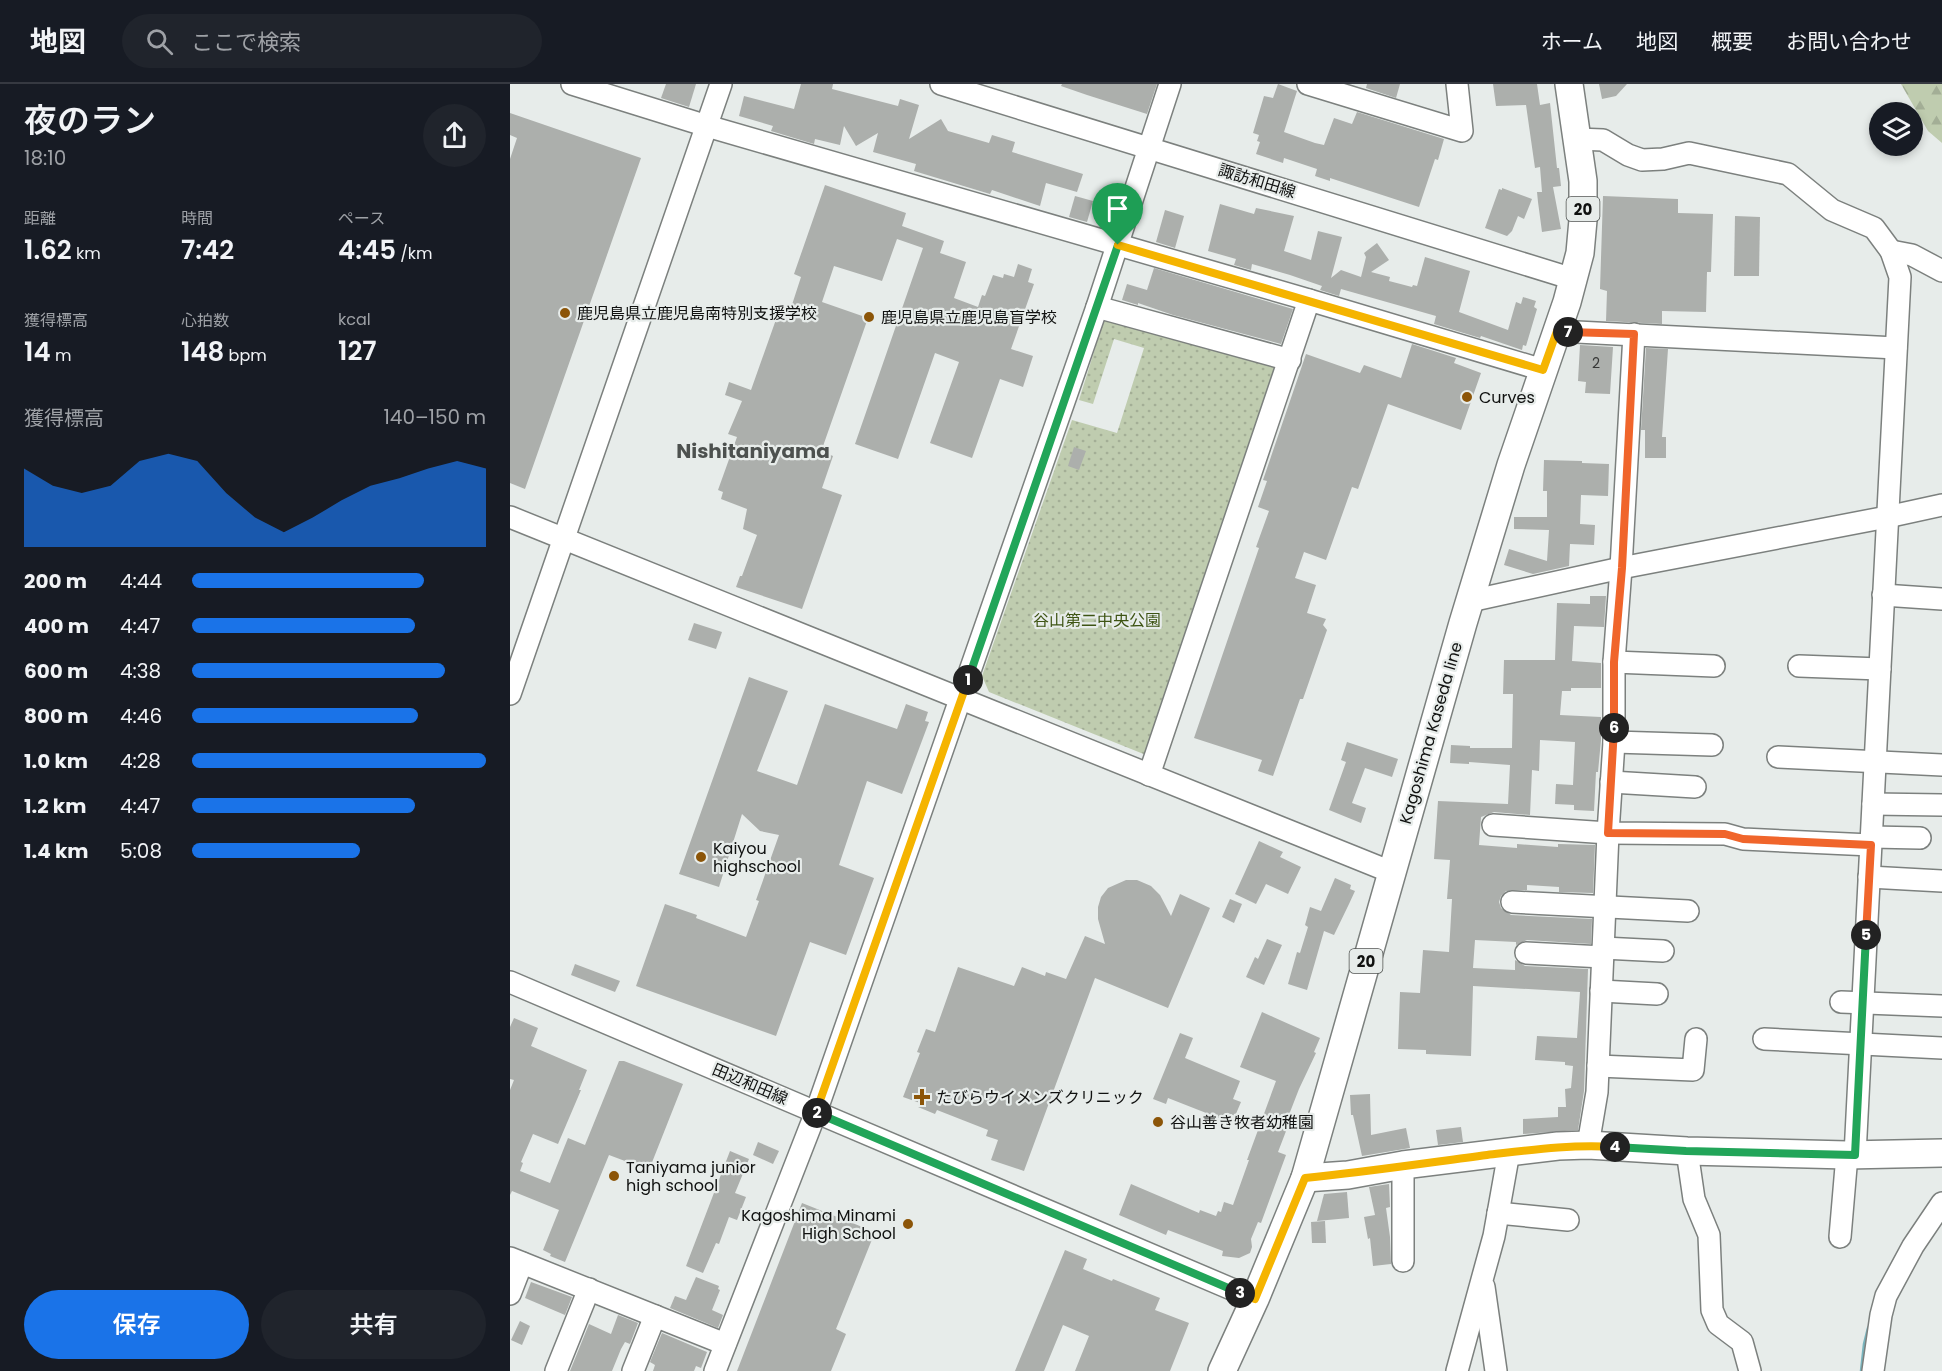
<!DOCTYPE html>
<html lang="ja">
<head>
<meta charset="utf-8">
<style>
  :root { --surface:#171b24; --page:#20242c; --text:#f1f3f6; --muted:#9ea1a6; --line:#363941; --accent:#1a73e8 }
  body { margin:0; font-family:Poppins,"Noto Sans JP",sans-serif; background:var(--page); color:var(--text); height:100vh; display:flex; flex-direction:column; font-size:22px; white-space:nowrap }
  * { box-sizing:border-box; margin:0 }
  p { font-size:20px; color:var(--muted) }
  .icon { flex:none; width:33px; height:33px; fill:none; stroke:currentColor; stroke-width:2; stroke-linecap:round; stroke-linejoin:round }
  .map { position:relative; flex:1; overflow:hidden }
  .drawer { display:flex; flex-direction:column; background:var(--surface); width:510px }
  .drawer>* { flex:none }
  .buttons { position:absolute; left:1359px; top:18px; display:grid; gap:12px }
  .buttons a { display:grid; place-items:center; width:54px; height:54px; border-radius:50%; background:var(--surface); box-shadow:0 3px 9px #0003; font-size:30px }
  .pin { position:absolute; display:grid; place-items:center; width:51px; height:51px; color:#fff; margin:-62px -26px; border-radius:50% 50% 50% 0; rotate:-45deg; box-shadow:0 0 6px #0007 }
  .pin .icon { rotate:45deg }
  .km { position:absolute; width:30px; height:30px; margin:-15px; border-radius:50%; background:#222; color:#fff; font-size:16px; line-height:30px; text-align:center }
  .round { display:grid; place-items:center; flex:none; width:63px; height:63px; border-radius:32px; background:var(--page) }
  .headline { display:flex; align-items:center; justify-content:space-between; height:102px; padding:0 24px }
  h1 { font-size:33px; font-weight:600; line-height:45px }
  .figures { display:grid; grid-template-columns:repeat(3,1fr); gap:9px; height:102px; padding:6px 24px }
  .figures div { display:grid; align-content:center }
  .figures b { font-size:26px; font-weight:600 }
  .figures small { font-size:16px; font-weight:400 }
  .figures p { font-size:16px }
  .chart { height:168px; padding:12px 24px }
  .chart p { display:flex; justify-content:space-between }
  .chart svg { width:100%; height:108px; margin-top:6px; fill:var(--accent); opacity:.7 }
  .cta { display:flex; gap:12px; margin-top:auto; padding:12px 24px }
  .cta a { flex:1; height:69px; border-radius:36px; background:var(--accent); color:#fff; font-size:24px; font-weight:600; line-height:69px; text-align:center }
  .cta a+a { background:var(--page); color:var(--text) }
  ul { padding:0 24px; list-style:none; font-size:20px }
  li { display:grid; grid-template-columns:96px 72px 1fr; align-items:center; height:45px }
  li i { height:15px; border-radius:8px; background:var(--accent) }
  header { display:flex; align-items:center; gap:36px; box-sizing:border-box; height:84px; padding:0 30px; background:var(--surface); border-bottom:2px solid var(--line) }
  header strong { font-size:28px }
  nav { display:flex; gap:33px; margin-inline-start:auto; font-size:21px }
  .search { width:420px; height:54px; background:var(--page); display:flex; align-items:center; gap:15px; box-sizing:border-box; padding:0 21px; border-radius:33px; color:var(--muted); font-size:22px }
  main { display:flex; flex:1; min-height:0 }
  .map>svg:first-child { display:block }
  .grass { fill:url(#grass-dots) }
  .forest { fill:url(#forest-firs) }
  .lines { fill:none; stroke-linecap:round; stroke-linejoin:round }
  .stream { stroke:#78b4bd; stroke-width:4.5 }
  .building { fill:#acafac }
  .minor-casing { stroke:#7c807e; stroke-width:24 }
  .major-casing { stroke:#7c807e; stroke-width:30 }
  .minor { stroke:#fff; stroke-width:21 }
  .major { stroke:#fff; stroke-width:27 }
  .split-1-casing { stroke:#fff; stroke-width:12 }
  .split-2-casing { stroke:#fff; stroke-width:12 }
  .split-3-casing { stroke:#fff; stroke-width:12 }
  .split-4-casing { stroke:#fff; stroke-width:12 }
  .split-5-casing { stroke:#fff; stroke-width:12 }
  .split-6-casing { stroke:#fff; stroke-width:12 }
  .split-7-casing { stroke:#fff; stroke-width:12 }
  .split-8-casing { stroke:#fff; stroke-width:12 }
  .split-1 { stroke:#22a559; stroke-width:8 }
  .split-2 { stroke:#f5b400; stroke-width:8 }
  .split-3 { stroke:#22a559; stroke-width:8 }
  .split-4 { stroke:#f5b400; stroke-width:8 }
  .split-5 { stroke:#22a559; stroke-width:8 }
  .split-6 { stroke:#f0652b; stroke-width:8 }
  .split-7 { stroke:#f0652b; stroke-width:8 }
  .split-8 { stroke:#f5b400; stroke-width:8 }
  .poi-dot { fill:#8c5508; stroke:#e7ecea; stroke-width:2 }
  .labels { text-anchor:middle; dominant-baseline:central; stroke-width:4.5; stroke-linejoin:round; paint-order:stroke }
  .number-label { font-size:14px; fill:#373837 }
  .shield { fill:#e7ecea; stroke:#505351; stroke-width:1.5 }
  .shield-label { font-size:15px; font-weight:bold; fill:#101110 }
  .street-label { font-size:16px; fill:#101110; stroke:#e7ecea }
  .poi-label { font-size:16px; fill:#101110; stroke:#e7ecea; text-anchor:start }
  .park-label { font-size:16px; fill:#3e5414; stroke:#e7ecea }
  .quarter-label { font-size:20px; font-weight:bold; fill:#4d514f; stroke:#e7ecea }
</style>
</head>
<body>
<header>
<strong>地図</strong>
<div class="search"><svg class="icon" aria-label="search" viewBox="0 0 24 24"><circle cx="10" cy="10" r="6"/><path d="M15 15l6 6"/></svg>ここで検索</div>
<nav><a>ホーム</a><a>地図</a><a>概要</a><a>お問い合わせ</a></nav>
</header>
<main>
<section class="drawer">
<div class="headline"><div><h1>夜のラン</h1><p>18:10</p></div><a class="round"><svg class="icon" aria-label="share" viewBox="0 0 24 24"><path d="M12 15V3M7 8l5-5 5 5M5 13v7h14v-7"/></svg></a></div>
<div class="figures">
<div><p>距離</p><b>1.62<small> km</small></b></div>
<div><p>時間</p><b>7:42</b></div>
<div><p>ペース</p><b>4:45<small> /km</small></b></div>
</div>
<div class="figures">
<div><p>獲得標高</p><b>14<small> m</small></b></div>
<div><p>心拍数</p><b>148<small> bpm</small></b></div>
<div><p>kcal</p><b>127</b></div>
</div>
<div class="chart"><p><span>獲得標高</span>140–150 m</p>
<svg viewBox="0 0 160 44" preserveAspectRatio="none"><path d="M0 44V12L10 19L20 22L30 19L40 9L50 6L60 9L70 22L80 32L90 38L100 32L110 25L120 19L130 16L140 12L150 9L160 12V44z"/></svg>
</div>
<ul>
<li><b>200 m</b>4:44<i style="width:79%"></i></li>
<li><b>400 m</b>4:47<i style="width:76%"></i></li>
<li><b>600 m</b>4:38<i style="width:86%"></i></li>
<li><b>800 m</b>4:46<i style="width:77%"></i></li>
<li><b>1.0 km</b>4:28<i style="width:100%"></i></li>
<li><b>1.2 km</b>4:47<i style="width:76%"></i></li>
<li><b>1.4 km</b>5:08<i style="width:57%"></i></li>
</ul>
<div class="cta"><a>保存</a><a>共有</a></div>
</section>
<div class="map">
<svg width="1432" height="1287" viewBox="0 0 1432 1287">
  <defs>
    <pattern id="grass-dots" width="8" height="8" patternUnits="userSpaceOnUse" patternTransform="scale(1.5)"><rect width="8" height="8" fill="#bfccaf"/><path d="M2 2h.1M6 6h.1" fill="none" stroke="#a3ae96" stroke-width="1.8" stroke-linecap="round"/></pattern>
    <pattern id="forest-firs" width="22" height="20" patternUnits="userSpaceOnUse" patternTransform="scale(1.5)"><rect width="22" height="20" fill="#bfccaf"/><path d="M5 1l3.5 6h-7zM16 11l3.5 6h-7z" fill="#a3ae96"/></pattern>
  </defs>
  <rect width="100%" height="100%" fill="#e7ecea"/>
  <polygon class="grass" points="603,232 767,279 636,671 479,608 472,592 562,336 607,349 634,264 604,255 583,320 569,316 594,236"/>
  <polygon class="forest" points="1391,0 1432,0 1432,59 1418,47"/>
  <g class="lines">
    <polyline class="stream" points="1352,1287 1355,1260 1359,1244"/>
  </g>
  <g class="building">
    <polygon points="156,0 186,0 179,23 151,14"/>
    <polygon points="291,0 323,0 322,5 388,22 390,15 409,21 399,55 431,35 438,47 479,59 482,51 505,58 502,68 573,90 567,108 536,99 530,122 482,106 480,110 404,87 406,80 363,68 368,49 346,62 334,42 330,61 305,55 304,60 261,47 263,42 229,32 234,12 284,25"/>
    <polygon points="552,0 647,0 637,30 577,11 551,2"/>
    <polygon points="768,0 787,7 774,48 805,59 814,61 824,34 842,40 847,28 934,55 928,76 925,75 909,123 820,94 820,97 805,92 807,85 774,74 773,79 746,70 750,58 747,57 749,51 743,49 754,12 763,14"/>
    <polygon points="857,0 890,0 886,14 856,4"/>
    <polygon points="983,0 1027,0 1030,21 1040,19 1047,84 1049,84 1051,102 1043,103 1051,145 1032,148 1028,118 1027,108 1032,108 1030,83 1025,84 1016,21 986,22"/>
    <polygon points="1089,0 1117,0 1106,12 1092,15"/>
    <polygon points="0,29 131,74 15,405 0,399 0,75 7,54 0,51"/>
    <polygon points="315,101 396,129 392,142 434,157 430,169 456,178 444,214 468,223 472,211 475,212 483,191 493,194 494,190 504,193 508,180 522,185 518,198 524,200 501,265 523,272 513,303 490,295 462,374 420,359 449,278 425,269 388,375 345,360 413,164 387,155 372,197 324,182 312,218 358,234 312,365 313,368 323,372 312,404 332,411 292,525 226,503 230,492 232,492 247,451 233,445 237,425 211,415 213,408 208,406 227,353 218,350 232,317 215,311 219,298 241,306 269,227 279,230 291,193 284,190"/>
    <polygon points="992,104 1022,115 1014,135 1008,132 1002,147 997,152 975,144 989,105 992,106"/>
    <polygon points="565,112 583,117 577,138 559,133"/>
    <polygon points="1093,112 1168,115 1168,129 1203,130 1201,188 1197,188 1196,228 1152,227 1152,240 1096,237 1097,207 1090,205"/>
    <polygon points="710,120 744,130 746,124 784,132 774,167 801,176 808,147 832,153 821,194 831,186 851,193 856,173 854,169 867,159 879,176 861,188 880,193 879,197 902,203 903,201 907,202 915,173 960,187 949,228 998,246 1006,218 1011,220 1013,213 1026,217 1024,223 1027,225 1016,262 1013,261 1012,266 971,252 970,254 924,240 926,232 831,205 829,212 810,206 812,202 780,191 742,180 741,186 724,181 726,175 698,167"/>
    <polygon points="655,126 674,132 665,164 646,158"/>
    <polygon points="1225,132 1250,133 1249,192 1224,192"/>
    <polygon points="644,184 783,225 771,260 663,231 628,219 628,221 612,216 617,200 637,206"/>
    <polygon points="902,260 946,274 944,279 971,289 951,346 878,320 848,405 842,403 816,476 794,468 785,494 806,501 797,529 816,535 813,541 817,546 793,615 790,615 763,692 748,687 752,676 684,654 749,464 746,463 759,427 748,423 757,397 753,396 796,270 850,289 854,281 891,294"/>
    <polygon points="1070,261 1103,263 1100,310 1075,309 1076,298 1068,297"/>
    <polygon points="1136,264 1158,265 1152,353 1156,353 1156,374 1135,374 1135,346 1131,346"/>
    <polygon points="564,363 576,367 569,386 558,382"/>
    <polygon points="1034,376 1072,377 1072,379 1099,380 1098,412 1071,411 1070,440 1085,441 1084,461 1060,460 1059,482 1023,490 994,481 999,465 1037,477 1039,446 1004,445 1004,433 1037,433 1037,407 1033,407"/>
    <polygon points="1080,512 1096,512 1094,543 1064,542 1062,577 1091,579 1091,604 1061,604 1061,607 1052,607 1050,631 1091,633 1091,656 1088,688 1086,688 1084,727 1064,726 1064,721 1045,720 1046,700 1063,701 1065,658 1030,656 1029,687 1022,686 1020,731 984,728 971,733 969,761 1007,764 1007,760 1048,763 1048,760 1085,761 1083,809 1049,808 1049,803 1017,801 1017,806 996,807 991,812 989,818 991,824 1001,831 1082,835 1081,860 1017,856 1006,861 1006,858 965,856 963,884 1005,886 1005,876 1015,882 1078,885 1074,1007 1068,1046 1013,1050 1013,1035 1048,1033 1048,1023 1056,1023 1055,1005 1061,1004 1063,982 1055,981 1055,978 1025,976 1027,952 1067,954 1070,908 963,902 961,972 916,970 916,966 888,965 890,908 910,909 913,866 939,868 942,815 937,815 940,776 924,775 928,717 998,720 1000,681 959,678 959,680 940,679 941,661 960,662 960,664 1002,664 1003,610 993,610 994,576 1045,576 1047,519 1080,520"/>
    <polygon points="184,539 212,548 206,565 178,556"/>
    <polygon points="239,593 278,607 247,687 287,701 315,620 387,645 396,620 418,628 415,637 419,638 392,710 357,697 329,781 364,794 336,871 300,858 266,952 126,902 155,820 187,831 186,834 236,853 249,817 246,816 269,751 250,747 232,730 209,803 169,790"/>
    <polygon points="837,658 888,675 882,693 855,684 842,719 856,724 851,739 819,726 836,678 831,676"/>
    <polygon points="749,757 773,768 770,773 791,783 778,810 756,800 746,820 725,810"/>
    <polygon points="825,794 841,801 840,805 845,807 839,820 824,851 814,847 797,906 778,900 787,868 790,869 798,843 795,841 800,823 811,827"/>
    <polygon points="616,796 627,796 641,802 650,811 661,832 670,810 700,824 658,924 585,894 514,1087 481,1076 488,1056 476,1052 478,1046 427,1026 425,1030 408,1023 410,1019 393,1013 410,969 407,968 416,945 425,948 448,883 504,902 512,883 535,892 536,888 556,895 575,852 595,860 588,835 588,823 591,813 598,804"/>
    <polygon points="720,815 732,820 724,839 712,833"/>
    <polygon points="757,855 772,861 754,901 736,893 745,873 748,875"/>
    <polygon points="65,880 110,897 105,908 61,891"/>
    <polygon points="752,928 810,954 804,968 806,969 789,1005 775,1041 778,1042 768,1068 776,1071 751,1139 748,1138 741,1155 742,1163 740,1169 729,1174 712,1172 713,1167 658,1146 656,1151 609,1131 621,1100 689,1129 690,1126 706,1132 708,1127 711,1128 714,1118 723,1121 739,1076 737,1076 766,997 730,983"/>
    <polygon points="4,934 28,944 21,962 77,986 69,1006 71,1006 48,1060 23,1050 11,1078 13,1079 10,1087 40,1099 58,1054 75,1061 109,977 114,977 173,1000 139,1086 99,1071 55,1178 40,1172 41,1170 33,1166 49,1126 2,1107 0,1111 0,1006 4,996 0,995 0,943"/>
    <polygon points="670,949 683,954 675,974 730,997 723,1015 731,1018 725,1032 718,1029 714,1036 658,1014 656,1020 643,1015"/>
    <polygon points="860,1010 861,1051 896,1044 900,1064 852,1072 843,1031 841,1031 840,1011"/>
    <polygon points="951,1043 953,1058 928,1061 926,1046"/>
    <polygon points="248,1058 269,1067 263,1080 243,1071"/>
    <polygon points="220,1067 239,1075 225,1109 236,1113 227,1136 219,1133 209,1160 206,1159 193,1189 176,1182"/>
    <polygon points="879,1100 880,1123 876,1124 880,1153 881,1180 863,1182 860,1154 858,1155 854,1133 865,1131 859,1103"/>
    <polygon points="837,1108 839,1134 807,1137 814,1110"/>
    <polygon points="292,1119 365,1148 326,1245 336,1250 321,1287 227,1287"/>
    <polygon points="815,1137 816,1159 802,1159 801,1138"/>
    <polygon points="555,1166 577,1175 573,1185 602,1197 603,1195 650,1214 645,1226 679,1239 660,1287 565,1287 579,1252 553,1241 534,1287 505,1287"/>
    <polygon points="186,1193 209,1202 208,1205 210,1206 202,1226 213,1231 208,1244 160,1224 165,1212 176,1216"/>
    <polygon points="21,1198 62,1213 55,1231 15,1214"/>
    <polygon points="108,1231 128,1239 120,1260 115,1258 111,1265 102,1287 60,1287 79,1240 101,1250"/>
    <polygon points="10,1237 20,1242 12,1261 1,1256"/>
    <polygon points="152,1249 197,1268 191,1284 186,1282 184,1287 143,1287 145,1281 140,1278"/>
  </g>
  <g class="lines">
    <defs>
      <g id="minor">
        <polyline points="62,0 197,42 799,216 1033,286"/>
        <polyline points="431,0 1063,195"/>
        <polyline points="798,0 952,47 947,0"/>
        <polyline points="1067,55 1093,56 1118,71 1132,76 1153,75 1179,69 1278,90 1322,126 1364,144 1381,167 1390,193 1345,1071"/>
        <polyline points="1381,167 1402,171 1432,187"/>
        <polyline points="587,223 780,276"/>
        <polyline points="1047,247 1386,264"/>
        <polyline points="0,433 881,788"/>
        <polyline points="1373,511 1432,515"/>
        <polyline points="960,517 1111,484 1377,433 1432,421"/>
        <polyline points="1104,578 1204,582"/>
        <polyline points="1289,582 1370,585"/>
        <polyline points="0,610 211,0"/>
        <polyline points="1104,658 1202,661"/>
        <polyline points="1268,673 1432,681"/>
        <polyline points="639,691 799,216"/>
        <polyline points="1101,698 1185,703"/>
        <polyline points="1363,720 1432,721"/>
        <polyline points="983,741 1098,749 1215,750 1233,755 1361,761"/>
        <polyline points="1362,753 1410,754"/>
        <polyline points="1359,793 1432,797"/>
        <polyline points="1002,818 1178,827"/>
        <polyline points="1093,864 1153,867"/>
        <polyline points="1016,869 1093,873"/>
        <polyline points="0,898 745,1215"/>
        <polyline points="1091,907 1147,910"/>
        <polyline points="1331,918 1432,922"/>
        <polyline points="1254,955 1432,964"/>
        <polyline points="1088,982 1183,986 1186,955"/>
        <polyline points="1078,1061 1087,1008 1098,749 1104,658 1104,578 1111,484 1124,250"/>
        <polyline points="1177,1067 1184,1115 1199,1151 1202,1226 1208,1240 1232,1258 1240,1287"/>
        <polyline points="893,1081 893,1177"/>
        <polyline points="988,1129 1058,1136"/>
        <polyline points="1330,1153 1337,1071"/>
        <polyline points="0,1174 215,1260"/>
        <polyline points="974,1203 986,1287"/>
        <polyline points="0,1210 12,1179"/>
        <polyline points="46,1287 79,1205"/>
        <polyline points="123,1287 145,1232"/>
        <polyline points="205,1287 306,1028 587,223 660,0"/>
        <polyline points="947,1287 984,1152 999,1068"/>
        <polyline points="1363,1287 1371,1231 1376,1212 1403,1162 1432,1119"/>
      </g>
      <g id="major">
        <polyline points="795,1094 838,1091 893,1081 1048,1062 1078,1061 1177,1067 1337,1071 1432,1069"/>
        <polyline points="712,1287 745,1215 795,1094 953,539 1001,381 1057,218 1070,169 1073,136 1073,97 1059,0"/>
      </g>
    </defs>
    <use href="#minor" class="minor-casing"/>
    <use href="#major" class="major-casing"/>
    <use href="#minor" class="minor"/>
    <use href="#major" class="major"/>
  </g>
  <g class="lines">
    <defs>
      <polyline id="split-1" points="458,596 608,161"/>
      <polyline id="split-2" points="307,1029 306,1028 458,596"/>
      <polyline id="split-3" points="307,1029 730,1209"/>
      <path id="split-4" d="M730,1209L745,1215L795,1094C856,1088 916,1079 977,1071C1020,1066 1062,1060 1105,1063"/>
      <polyline id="split-5" points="1105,1063 1176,1067 1345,1071 1356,851"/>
      <polyline id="split-6" points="1104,644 1098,749 1215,750 1233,755 1361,761 1356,851"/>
      <polyline id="split-7" points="1058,248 1124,250 1112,484 1104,578 1104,644"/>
      <polyline id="split-8" points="608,161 1033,286 1047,247 1058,248"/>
    </defs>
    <use href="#split-1" class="split-1-casing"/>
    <use href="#split-2" class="split-2-casing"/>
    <use href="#split-3" class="split-3-casing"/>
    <use href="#split-4" class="split-4-casing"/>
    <use href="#split-5" class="split-5-casing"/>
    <use href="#split-6" class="split-6-casing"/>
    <use href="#split-7" class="split-7-casing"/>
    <use href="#split-8" class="split-8-casing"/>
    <use href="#split-1" class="split-1"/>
    <use href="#split-2" class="split-2"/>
    <use href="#split-3" class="split-3"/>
    <use href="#split-4" class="split-4"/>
    <use href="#split-5" class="split-5"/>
    <use href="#split-6" class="split-6"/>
    <use href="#split-7" class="split-7"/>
    <use href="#split-8" class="split-8"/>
  </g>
  <g class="poi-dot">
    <circle cx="55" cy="229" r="6"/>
    <circle cx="359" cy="233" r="6"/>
    <circle cx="957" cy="313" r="6"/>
    <circle cx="191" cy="773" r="6"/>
    <path d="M409 1004h6v6h6v6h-6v6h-6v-6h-6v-6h6z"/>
    <circle cx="648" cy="1038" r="6"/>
    <circle cx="104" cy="1092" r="6"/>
    <circle cx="398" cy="1140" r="6"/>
  </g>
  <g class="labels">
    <g class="number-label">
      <text x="1086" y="279">2</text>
    </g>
    <g class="shield">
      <rect x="1056.5" y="113" width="33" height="24" rx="4.5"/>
      <rect x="839.5" y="865" width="33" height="24" rx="4.5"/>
    </g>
    <g class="shield-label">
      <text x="1073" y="125">20</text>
      <text x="856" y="877">20</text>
    </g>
    <g class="street-label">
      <text transform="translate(747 97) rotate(17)">諏訪和田線</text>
      <text transform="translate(921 649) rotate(-74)">Kagoshima Kaseda line</text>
      <text transform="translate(240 1000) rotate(23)">田辺和田線</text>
    </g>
    <g class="poi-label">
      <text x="67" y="229">鹿児島県立鹿児島南特別支援学校</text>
      <text x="371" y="233">鹿児島県立鹿児島盲学校</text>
      <text x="969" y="313">Curves</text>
      <text x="203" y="764">Kaiyou<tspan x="203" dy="18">highschool</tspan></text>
      <text x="426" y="1013">たびらウイメンズクリニック</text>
      <text x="660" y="1038">谷山善き牧者幼稚園</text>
      <text x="116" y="1083">Taniyama junior<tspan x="116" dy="18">high school</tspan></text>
      <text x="386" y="1131" text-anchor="end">Kagoshima Minami<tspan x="386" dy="18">High School</tspan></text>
    </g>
    <g class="park-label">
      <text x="587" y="536">谷山第二中央公園</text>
    </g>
    <g class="quarter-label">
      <text x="243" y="367">Nishitaniyama</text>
    </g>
  </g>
</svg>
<div class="buttons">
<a><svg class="icon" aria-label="layers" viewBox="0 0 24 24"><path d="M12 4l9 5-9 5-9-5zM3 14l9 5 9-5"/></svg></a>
</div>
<div class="pin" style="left:608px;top:161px;background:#1e9e55"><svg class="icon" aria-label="arrive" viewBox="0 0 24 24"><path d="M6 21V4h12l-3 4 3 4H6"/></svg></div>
<b class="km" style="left:458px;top:596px">1</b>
<b class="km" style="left:307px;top:1029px">2</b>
<b class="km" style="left:730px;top:1209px">3</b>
<b class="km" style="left:1105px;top:1063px">4</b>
<b class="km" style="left:1356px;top:851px">5</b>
<b class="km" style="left:1104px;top:644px">6</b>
<b class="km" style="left:1058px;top:248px">7</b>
</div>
</main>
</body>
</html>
